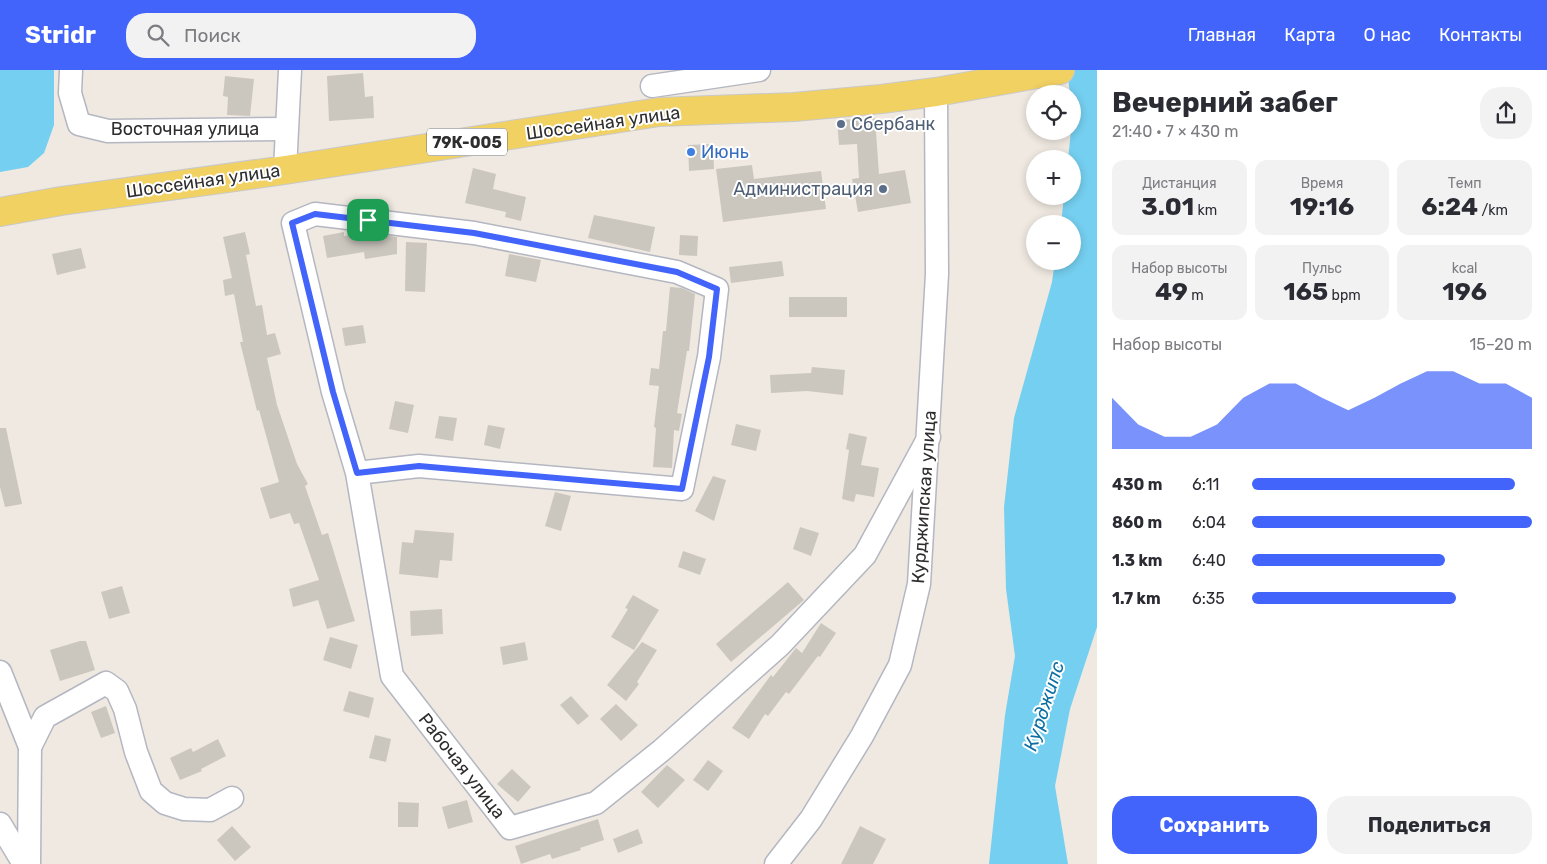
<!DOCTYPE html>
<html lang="ru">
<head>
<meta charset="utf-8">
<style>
  :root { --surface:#fff; --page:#f2f2f3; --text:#2b2b33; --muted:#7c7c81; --accent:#4264fb }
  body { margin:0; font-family:Rubik,sans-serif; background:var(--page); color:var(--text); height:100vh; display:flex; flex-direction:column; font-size:19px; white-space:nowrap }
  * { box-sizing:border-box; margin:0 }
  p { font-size:16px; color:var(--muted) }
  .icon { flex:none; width:28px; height:28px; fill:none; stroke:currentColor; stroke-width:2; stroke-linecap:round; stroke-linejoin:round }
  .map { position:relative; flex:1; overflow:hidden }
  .side { display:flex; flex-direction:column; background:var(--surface); width:450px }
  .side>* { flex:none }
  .fabs { position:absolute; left:1026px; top:15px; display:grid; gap:10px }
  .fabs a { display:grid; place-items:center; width:55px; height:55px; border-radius:50%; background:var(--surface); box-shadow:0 2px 8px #0003; font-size:25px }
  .pin { position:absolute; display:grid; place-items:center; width:42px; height:42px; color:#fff; margin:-21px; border-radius:10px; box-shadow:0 2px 8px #0006 }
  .round { display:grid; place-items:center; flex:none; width:52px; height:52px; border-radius:20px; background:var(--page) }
  .overview { display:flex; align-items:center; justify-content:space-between; height:85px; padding:0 15px }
  h1 { font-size:28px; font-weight:700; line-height:38px }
  .stats { display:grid; grid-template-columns:repeat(3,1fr); gap:8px; height:85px; padding:5px 15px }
  .stats div { display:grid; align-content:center; border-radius:12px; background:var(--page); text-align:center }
  .stats b { font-size:25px; font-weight:700 }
  .stats small { font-size:14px; font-weight:400 }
  .stats p { font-size:14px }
  .chart { height:140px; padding:10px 15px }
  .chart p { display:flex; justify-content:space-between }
  .chart svg { width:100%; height:90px; margin-top:5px; fill:var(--accent); opacity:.7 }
  .primary-button { display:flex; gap:10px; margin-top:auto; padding:10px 15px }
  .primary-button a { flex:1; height:58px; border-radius:20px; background:var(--accent); color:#fff; font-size:20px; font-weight:700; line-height:58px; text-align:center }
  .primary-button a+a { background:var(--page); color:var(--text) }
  ul { padding:0 15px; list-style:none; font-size:16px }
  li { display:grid; grid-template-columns:80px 60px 1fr; align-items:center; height:38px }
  li i { height:12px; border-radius:6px; background:var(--accent) }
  header { display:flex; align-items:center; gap:30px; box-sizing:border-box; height:70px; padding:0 25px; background:var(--accent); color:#fff }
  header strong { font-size:24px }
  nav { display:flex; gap:28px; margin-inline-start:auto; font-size:18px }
  .search { width:350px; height:45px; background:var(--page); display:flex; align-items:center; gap:12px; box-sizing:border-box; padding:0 18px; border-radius:20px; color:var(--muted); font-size:19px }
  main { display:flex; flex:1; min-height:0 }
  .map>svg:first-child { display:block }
  .water { fill:#75cff0 }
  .building { fill:#cbc7bf }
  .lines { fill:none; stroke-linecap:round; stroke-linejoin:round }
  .minor-casing { stroke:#b4b7c1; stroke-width:25 }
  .major-casing { stroke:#c9c9c9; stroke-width:30 }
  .minor { stroke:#fff; stroke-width:22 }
  .major { stroke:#f2d163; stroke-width:28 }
  .route-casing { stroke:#fff; stroke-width:10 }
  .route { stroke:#4264fb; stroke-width:6 }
  .service-dot { fill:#5c6f8a; stroke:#fff; stroke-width:2 }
  .shop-dot { fill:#3f7fe0; stroke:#fff; stroke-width:2 }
  .labels { text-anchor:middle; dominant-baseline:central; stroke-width:4; stroke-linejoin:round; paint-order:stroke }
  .shield { fill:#fff; stroke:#6d6d6d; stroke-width:1 }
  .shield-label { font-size:16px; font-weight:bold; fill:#2e2e2e }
  .street-label { font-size:18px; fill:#2e2e2e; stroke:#fff }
  .service-label { font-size:18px; fill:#4e5e75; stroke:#fff; text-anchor:start }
  .shop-label { font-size:18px; fill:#366cbe; stroke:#fff; text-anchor:start }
  .water-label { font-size:19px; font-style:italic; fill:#0d6fa3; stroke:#fff }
</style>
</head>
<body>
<header>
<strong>Stridr</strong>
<div class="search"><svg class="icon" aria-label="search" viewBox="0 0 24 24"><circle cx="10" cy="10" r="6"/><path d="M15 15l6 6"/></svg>Поиск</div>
<nav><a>Главная</a><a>Карта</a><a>О нас</a><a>Контакты</a></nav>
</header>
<main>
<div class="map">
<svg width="1097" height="794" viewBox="0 0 1097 794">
  <rect width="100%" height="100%" fill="#efe9e1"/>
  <g class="water">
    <polygon points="0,0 54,0 54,55 44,83 28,97 0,102"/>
    <polygon points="1067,0 1097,0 1097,557 1070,639 1055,716 1068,794 989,794 1005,645 1015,586 1006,519 1004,437 1014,348 1052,212 1055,191 1072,191 1072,154 1061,154 1064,126 1072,126 1072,89 1068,89 1071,61 1072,61 1072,24 1070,24"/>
  </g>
  <g class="building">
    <polygon points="363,3 365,27 373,26 374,48 329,51 327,6"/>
    <polygon points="225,6 254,9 250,46 227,45 228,27 223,26"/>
    <polygon points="875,48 879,104 905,100 911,133 858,142 852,109 859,108 857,74 839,75 837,50"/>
    <polygon points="713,74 714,99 689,101 688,75"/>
    <polygon points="752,95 754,109 821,101 826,139 723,152 716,99"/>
    <polygon points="473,98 496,104 493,119 526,127 521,151 505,147 506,142 465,133"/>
    <polygon points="594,145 655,157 650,182 588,168"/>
    <polygon points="245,162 250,184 246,185 256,236 262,235 267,265 275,263 281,284 267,288 277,335 297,394 308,414 305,416 322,465 328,463 355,551 327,559 318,530 293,537 289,519 319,510 299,453 294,454 290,443 270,449 260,418 279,412 259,340 257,341 240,272 243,272 234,224 225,226 223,210 232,208 223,167"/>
    <polygon points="344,162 344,166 364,163 397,167 397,184 365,189 364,182 327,188 323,166"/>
    <polygon points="680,165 698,166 697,186 679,185"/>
    <polygon points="406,172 427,173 425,222 405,221"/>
    <polygon points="81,178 86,198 57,205 52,184"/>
    <polygon points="509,184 541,190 536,212 505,206"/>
    <polygon points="782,191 784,206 731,213 729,197"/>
    <polygon points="670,217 682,218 695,224 689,281 687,281 677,343 682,344 679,361 674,360 672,398 653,397 656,358 654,357 659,316 649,315 651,298 659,299 663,261 666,261"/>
    <rect x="789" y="227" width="58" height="20"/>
    <polygon points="363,255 366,273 345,276 342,258"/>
    <polygon points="812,297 845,300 843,325 807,321 771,323 770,305 811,303"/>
    <polygon points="395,331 414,335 408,363 389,359"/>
    <polygon points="439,346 457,348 453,371 435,368"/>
    <polygon points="736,354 761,360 756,381 731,375"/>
    <polygon points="488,355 505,358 500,379 484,375"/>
    <polygon points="0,358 6,358 22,434 5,437 0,417"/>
    <polygon points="849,363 867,367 861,395 879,398 874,427 856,424 854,432 842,429 849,380 846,379"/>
    <polygon points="713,406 726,410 714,451 695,441"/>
    <polygon points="555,422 571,426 561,461 545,456"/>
    <polygon points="800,457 819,463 811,486 793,479"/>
    <polygon points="415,460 454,463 452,491 440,490 438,508 399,504 402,472 413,473"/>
    <polygon points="683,481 706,489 700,505 678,497"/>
    <polygon points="788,512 804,530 731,592 716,574"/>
    <polygon points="122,516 130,543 109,549 101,522"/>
    <polygon points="633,525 659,540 634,580 611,567 628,539 625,538"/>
    <polygon points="442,539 443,564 411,566 410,541"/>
    <polygon points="821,553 836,563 820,587 818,586 789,624 786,622 768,646 765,644 749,669 732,658 771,605 773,607 796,578 802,583"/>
    <polygon points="330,567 358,575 351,599 323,590"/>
    <polygon points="80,571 86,571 95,600 60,611 50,580"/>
    <polygon points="525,572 528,590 503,595 500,577"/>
    <polygon points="642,572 657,580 637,612 639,614 626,631 607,615"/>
    <polygon points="349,621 374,628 369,648 343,641"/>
    <polygon points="571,626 589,646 578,655 560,635"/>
    <polygon points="616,634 638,655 621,671 600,649"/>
    <polygon points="106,636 115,663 101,668 91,642"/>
    <polygon points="375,665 391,669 386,692 369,688"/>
    <polygon points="218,669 226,686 201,699 202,701 180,710 170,688 191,678 193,682"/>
    <polygon points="708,690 723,701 708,721 693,710"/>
    <polygon points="667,695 685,710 658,738 641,722"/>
    <polygon points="512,699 531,717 518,732 497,714"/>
    <polygon points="467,730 473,752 448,759 442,737"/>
    <polygon points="398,732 419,733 418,757 398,757"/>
    <polygon points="598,749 604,770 580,778 581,780 552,789 550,784 521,794 515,776"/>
    <polygon points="232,756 251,777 235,791 217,770"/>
    <polygon points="860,756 886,769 873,794 841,794"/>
    <polygon points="638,759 643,773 618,783 613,769"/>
  </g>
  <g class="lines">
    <defs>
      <g id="minor">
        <polyline points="71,0 70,23 79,54 108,61 286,59"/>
        <polyline points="652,16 759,0"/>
        <polyline points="285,100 290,0"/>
        <polyline points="357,403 419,396 682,419 709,287 717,219 677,202 474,163 315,144 293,153 333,322 357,403 392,606 510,758 596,733 662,680 780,575 865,485 929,367"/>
        <polyline points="0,602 30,677 29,794"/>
        <polyline points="30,677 45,647 106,613 117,621 125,639 136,682 151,721 165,733 184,739 210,740 232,728"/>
        <polyline points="0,754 24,794"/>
        <polyline points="776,794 811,749 862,666 900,595 919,514 937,204 936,22"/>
      </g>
      <polyline id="major" points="0,142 61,131 285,100 659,42 794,37 881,29 936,22 1060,0"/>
    </defs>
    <use href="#minor" class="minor-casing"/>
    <use href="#major" class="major-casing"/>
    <use href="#minor" class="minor"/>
    <use href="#major" class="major"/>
  </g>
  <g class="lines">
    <defs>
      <polygon id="route" points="315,144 474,163 677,202 717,219 709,287 682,419 419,396 357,403 333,322 292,153"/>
    </defs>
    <use href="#route" class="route-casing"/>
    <use href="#route" class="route"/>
  </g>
  <g class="service-dot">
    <circle cx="841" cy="54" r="5"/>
    <circle cx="883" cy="119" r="5"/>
  </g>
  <circle class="shop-dot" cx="691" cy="82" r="5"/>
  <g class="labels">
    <rect class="shield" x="427" y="58.5" width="80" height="27" rx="4"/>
    <g class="shield-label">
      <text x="467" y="72">79К-005</text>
    </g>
    <g class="street-label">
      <text transform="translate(603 53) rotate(-8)">Шоссейная улица</text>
      <text x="185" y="59">Восточная улица</text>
      <text transform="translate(203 111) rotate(-8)">Шоссейная улица</text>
      <text transform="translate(924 427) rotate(-86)">Курджипская улица</text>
      <text transform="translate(462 696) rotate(52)">Рабочая улица</text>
    </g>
    <g class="service-label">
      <text x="851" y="54">Сбербанк</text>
      <text x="873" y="119" text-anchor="end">Администрация</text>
    </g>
    <g class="shop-label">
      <text x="701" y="82">Июнь</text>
    </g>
    <g class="water-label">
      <text transform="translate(1044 636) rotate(-72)">Курджипс</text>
    </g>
  </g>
</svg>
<div class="fabs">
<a><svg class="icon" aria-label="locate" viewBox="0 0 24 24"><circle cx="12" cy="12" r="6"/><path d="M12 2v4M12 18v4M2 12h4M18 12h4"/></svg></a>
<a>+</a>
<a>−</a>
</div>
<div class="pin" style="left:368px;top:150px;background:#1e9e55"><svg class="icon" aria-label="arrive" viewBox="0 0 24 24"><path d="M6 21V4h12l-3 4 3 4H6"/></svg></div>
</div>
<section class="side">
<div class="overview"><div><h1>Вечерний забег</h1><p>21:40 · 7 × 430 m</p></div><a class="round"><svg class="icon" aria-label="share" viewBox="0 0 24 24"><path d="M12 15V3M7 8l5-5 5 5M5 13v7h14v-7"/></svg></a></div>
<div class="stats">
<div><p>Дистанция</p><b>3.01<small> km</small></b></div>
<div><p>Время</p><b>19:16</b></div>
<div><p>Темп</p><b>6:24<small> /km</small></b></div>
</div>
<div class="stats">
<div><p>Набор высоты</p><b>49<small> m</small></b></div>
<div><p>Пульс</p><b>165<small> bpm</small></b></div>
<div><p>kcal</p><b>196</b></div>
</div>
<div class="chart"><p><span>Набор высоты</span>15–20 m</p>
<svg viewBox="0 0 160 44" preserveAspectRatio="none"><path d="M0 44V19L10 32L20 38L30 38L40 32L50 19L60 12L70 12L80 19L90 25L100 19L110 12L120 6L130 6L140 12L150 12L160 19V44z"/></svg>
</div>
<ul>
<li><b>430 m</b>6:11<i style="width:94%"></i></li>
<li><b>860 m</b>6:04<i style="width:100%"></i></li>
<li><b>1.3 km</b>6:40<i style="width:69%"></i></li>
<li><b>1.7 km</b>6:35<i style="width:73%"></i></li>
</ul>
<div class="primary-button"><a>Сохранить</a><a>Поделиться</a></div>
</section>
</main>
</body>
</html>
